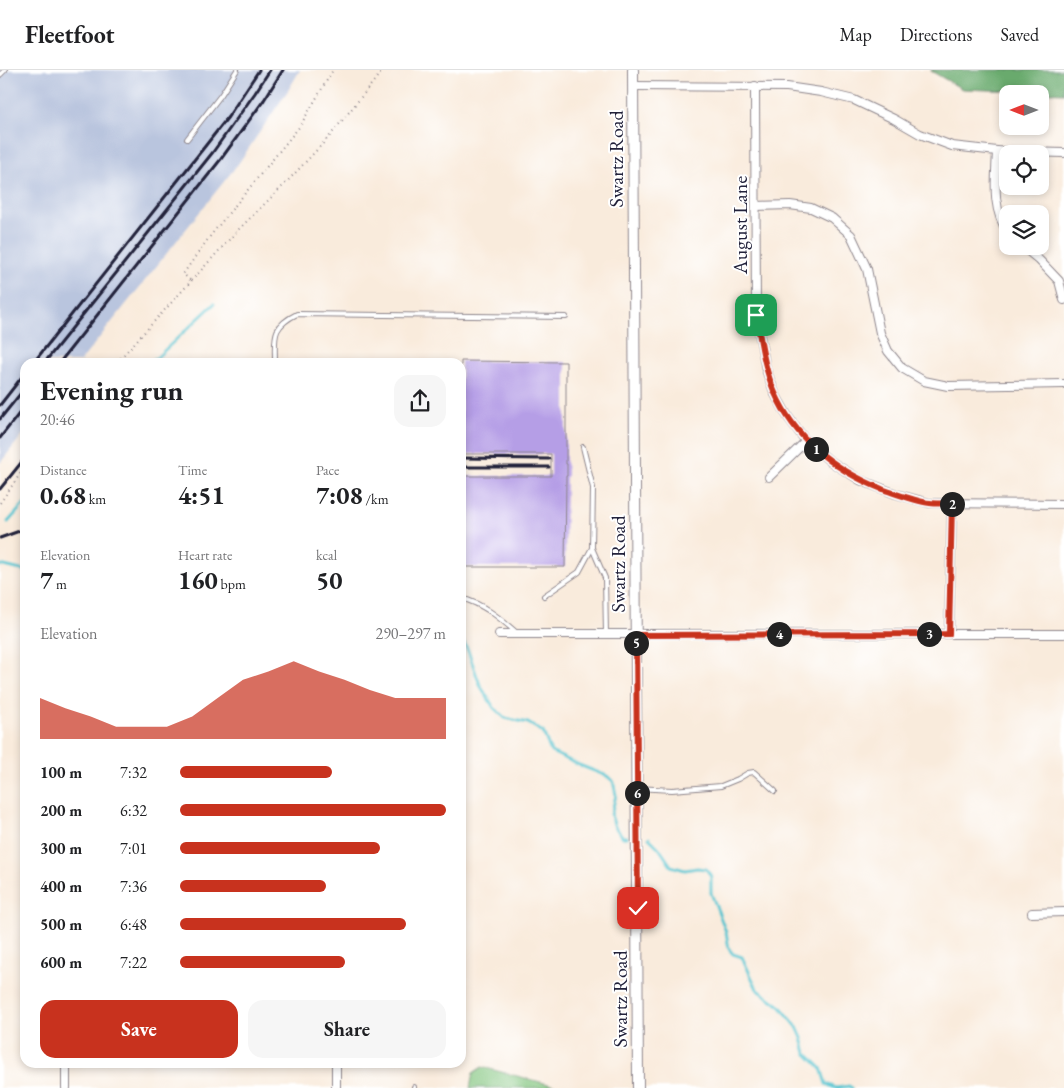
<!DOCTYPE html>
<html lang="en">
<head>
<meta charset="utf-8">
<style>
  :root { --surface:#fff; --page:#f6f6f6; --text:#202124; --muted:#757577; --line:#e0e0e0; --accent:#c8321e }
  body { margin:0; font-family:"EB Garamond",serif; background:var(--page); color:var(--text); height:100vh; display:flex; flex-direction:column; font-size:19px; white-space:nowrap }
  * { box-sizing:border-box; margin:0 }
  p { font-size:16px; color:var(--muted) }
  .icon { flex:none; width:28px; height:28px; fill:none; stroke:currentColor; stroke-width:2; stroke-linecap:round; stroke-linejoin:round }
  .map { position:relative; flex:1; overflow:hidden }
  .drawer { position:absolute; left:20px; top:288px; width:446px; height:710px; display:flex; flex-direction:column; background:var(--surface); border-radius:15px; box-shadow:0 2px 8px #0003 }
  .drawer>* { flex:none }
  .needle { width:32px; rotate:270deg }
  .controls { position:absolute; left:999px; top:15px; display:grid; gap:10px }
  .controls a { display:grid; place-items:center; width:50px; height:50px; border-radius:10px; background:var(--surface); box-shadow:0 2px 8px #0003; font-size:25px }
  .pin { position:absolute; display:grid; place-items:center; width:42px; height:42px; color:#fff; margin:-21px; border-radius:10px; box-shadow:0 2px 8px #0006 }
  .km { position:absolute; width:25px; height:25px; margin:-12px; border-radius:50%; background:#222; color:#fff; font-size:14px; line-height:25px; text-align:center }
  .round { display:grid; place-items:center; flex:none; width:52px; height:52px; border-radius:15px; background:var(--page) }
  .headline { display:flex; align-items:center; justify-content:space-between; height:85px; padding:0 20px }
  h1 { font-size:28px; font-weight:700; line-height:38px }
  .metrics { display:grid; grid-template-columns:repeat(3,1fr); gap:8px; height:85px; padding:5px 20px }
  .metrics div { display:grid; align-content:center }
  .metrics b { font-size:25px; font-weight:700 }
  .metrics small { font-size:14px; font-weight:400 }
  .metrics p { font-size:14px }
  .chart { height:140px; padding:10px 20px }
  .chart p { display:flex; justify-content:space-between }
  .chart svg { width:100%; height:90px; margin-top:5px; fill:var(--accent); opacity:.7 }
  .primary-button { display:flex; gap:10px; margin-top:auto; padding:10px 20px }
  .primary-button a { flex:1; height:58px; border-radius:15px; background:var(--accent); color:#fff; font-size:20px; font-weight:700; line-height:58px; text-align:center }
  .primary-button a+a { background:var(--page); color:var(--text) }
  ul { padding:0 20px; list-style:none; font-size:16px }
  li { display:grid; grid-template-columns:80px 60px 1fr; align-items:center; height:38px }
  li i { height:12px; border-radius:6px; background:var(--accent) }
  header { display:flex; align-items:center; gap:30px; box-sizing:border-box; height:70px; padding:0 25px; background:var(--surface); border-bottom:1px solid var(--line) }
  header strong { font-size:24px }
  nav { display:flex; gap:28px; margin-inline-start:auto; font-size:18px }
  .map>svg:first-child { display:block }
  .industrial { fill:#b9c5de }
  .green { fill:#82c57e; stroke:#52745c }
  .forest { fill:#69aa6d; stroke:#466654 }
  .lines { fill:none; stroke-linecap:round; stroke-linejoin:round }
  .stream { stroke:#59c5d0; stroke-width:3 }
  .building { fill:#b59ee6 }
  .service-casing { stroke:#8e868c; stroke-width:6 }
  .minor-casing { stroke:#8e868c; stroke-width:10 }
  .tertiary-casing { stroke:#8e868c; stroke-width:12 }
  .path { stroke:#8e868c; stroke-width:2; stroke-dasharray:1 4; stroke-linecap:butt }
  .service { stroke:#fff; stroke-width:4 }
  .minor { stroke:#fff; stroke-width:8 }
  .tertiary { stroke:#fff; stroke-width:10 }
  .rail { stroke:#22223b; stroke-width:3 }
  .route-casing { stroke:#fff; stroke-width:10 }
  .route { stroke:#c8321e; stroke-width:6 }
  .labels { text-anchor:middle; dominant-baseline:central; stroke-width:4; stroke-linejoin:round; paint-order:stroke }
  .street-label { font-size:20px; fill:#22223b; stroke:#fff }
</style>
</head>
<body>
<header>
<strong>Fleetfoot</strong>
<nav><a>Map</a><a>Directions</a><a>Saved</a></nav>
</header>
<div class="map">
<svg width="1064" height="1018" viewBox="0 0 1064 1018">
  <rect width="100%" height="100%" fill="#fff"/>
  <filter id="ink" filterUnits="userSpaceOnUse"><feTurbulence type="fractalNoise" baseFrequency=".02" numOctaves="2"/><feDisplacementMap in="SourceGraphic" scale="10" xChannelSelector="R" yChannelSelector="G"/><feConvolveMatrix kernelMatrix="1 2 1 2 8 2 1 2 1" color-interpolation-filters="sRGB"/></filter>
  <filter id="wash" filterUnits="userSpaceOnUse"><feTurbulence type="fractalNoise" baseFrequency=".0096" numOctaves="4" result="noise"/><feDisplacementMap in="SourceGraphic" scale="20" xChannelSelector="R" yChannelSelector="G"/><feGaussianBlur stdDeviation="1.12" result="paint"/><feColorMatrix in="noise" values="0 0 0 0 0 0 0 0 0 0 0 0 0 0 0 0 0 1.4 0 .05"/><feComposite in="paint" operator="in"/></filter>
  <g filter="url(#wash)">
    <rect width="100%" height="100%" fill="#f9ebdc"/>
    <polygon class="industrial" points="0,0 300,0 289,19 238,94 80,292 25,292 25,362 0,393"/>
    <polygon class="green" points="482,997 564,1018 470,1018 473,1003"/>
    <polygon class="forest" points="931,0 1064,0 1064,23 962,19 931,1"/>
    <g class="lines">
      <g class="stream">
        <polyline points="152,292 214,234"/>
        <polyline points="8,452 25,433"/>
        <polyline points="0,495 25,501"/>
        <polyline points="461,568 467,578 480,615 494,638 505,648 528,653 543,662 551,682 579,695 607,706 613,711 616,725 611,745 615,757 623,767 627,767"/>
        <polyline points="649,768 659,778 671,796 685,800 697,798 706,799 711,806 711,823 726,862 729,879 733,884 742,887 757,919 780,936 797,957 802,968 806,983 821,998 826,1014 836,1018 849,1016 852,1018"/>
      </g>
    </g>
    <g id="blocks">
      <polygon class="building" points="461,291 566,292 566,394 567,394 567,406 566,406 565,497 461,497 461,406 551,406 551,384 461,384"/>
    </g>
  </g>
  <g filter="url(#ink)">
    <use href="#blocks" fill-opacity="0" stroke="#8e868c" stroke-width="1"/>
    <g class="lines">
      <defs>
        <g id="service">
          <polyline points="0,5 5,0"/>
          <polyline points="187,69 221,25 237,0"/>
          <path d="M275,292C275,267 271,257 297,244L566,247"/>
          <polyline points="583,377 593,418 592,478 605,508 606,565"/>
          <polyline points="544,526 579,502 592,478"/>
          <path d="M461,528C484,534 501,549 518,564"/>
          <polyline points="637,718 672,720 721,716 738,709 748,703 754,702 775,721"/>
          <polyline points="414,1018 414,1017"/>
        </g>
        <g id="minor">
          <polyline points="633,16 787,17 821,22 854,30 894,49 920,64 952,76 997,81 1064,83"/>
          <polyline points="755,16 756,245 766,299 775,324 788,347 806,371 830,391 860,410 896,424 929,433 1064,434"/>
          <path d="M997,81C996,108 991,139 1008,162"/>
          <polyline points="756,136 790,135 811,138 832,148 851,165 867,199 880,263 888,281 902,298 924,311 948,316 1064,314"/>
          <polyline points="1022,176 1039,190 1059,211 1064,230"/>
          <polyline points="769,407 806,371"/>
          <polyline points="499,564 1064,564"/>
          <polyline points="949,564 952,434"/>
          <polyline points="1032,843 1064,842"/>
          <polyline points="66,992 66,1018"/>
          <polyline points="336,1018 336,992"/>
        </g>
        <polyline id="tertiary" points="633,0 638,1018"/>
      </defs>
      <use href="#service" class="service-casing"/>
      <use href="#minor" class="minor-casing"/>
      <use href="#tertiary" class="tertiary-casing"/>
      <g class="path">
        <polyline points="190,210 183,204 211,165 300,56 333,0"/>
        <polyline points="117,292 238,160 283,116 329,67 383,0"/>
        <polyline points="0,433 25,397"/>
      </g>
      <use href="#service" class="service"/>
      <use href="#minor" class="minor"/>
      <use href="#tertiary" class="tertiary"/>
      <g class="rail">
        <polyline points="34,292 206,75 228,47 259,0"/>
        <polyline points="45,292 213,82 255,23 270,0"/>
        <polyline points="60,292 221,89 264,30 283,0"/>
        <polyline points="0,335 25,303"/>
        <polyline points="0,349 25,318"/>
        <polyline points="0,368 25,336"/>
        <polyline points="461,388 549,389"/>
        <polyline points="461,397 549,397"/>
        <polyline points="0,419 25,388"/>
        <polyline points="0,468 25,459"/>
      </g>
    </g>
  </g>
  <g class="lines" filter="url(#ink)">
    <defs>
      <path id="route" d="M638,838L636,565L949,564L952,434C945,433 937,434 930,433C914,431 897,424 882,419C835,400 796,371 775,323C764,298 761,272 756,245"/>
    </defs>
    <use href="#route" class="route-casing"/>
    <use href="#route" class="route"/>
  </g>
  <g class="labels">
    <g class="street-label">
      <text transform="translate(616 89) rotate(-90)">Swartz Road</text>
      <text transform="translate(740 155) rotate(-90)">August Lane</text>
      <text transform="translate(618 494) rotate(-90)">Swartz Road</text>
      <text transform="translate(620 929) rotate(-90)">Swartz Road</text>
    </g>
  </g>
</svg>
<div class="controls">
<a><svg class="needle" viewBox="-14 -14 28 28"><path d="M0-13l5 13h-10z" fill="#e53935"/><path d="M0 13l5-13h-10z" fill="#757577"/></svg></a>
<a><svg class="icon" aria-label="locate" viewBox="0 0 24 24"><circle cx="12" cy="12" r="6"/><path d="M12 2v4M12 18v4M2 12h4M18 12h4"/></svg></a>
<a><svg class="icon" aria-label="layers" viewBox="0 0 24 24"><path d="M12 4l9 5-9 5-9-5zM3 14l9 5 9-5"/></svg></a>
</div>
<div class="pin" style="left:756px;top:245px;background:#1e9e55"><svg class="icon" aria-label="arrive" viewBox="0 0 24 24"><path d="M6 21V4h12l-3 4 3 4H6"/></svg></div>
<div class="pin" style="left:638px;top:838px;background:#d93025"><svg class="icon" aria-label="check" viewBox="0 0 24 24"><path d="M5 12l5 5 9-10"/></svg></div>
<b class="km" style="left:816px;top:379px">1</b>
<b class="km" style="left:952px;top:434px">2</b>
<b class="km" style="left:929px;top:564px">3</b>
<b class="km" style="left:779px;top:564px">4</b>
<b class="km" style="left:636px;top:573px">5</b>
<b class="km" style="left:637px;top:723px">6</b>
<section class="drawer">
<div class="headline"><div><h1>Evening run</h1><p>20:46</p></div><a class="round"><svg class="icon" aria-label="share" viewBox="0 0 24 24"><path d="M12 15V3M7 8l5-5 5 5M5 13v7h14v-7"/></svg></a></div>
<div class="metrics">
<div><p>Distance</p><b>0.68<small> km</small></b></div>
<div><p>Time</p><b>4:51</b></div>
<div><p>Pace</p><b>7:08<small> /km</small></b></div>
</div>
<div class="metrics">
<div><p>Elevation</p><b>7<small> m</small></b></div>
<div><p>Heart rate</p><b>160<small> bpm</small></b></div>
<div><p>kcal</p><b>50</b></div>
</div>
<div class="chart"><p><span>Elevation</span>290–297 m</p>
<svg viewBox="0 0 160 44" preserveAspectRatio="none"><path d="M0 44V24L10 29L20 33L30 38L40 38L50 38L60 33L70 24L80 15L90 11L100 6L110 11L120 15L130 20L140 24L150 24L160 24V44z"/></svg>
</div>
<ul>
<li><b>100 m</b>7:32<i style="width:57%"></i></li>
<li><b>200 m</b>6:32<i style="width:100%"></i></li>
<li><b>300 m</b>7:01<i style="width:75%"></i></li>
<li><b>400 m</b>7:36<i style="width:55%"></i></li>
<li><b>500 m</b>6:48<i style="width:85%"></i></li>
<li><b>600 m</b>7:22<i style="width:62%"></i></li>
</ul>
<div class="primary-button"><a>Save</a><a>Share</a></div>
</section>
</div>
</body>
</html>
